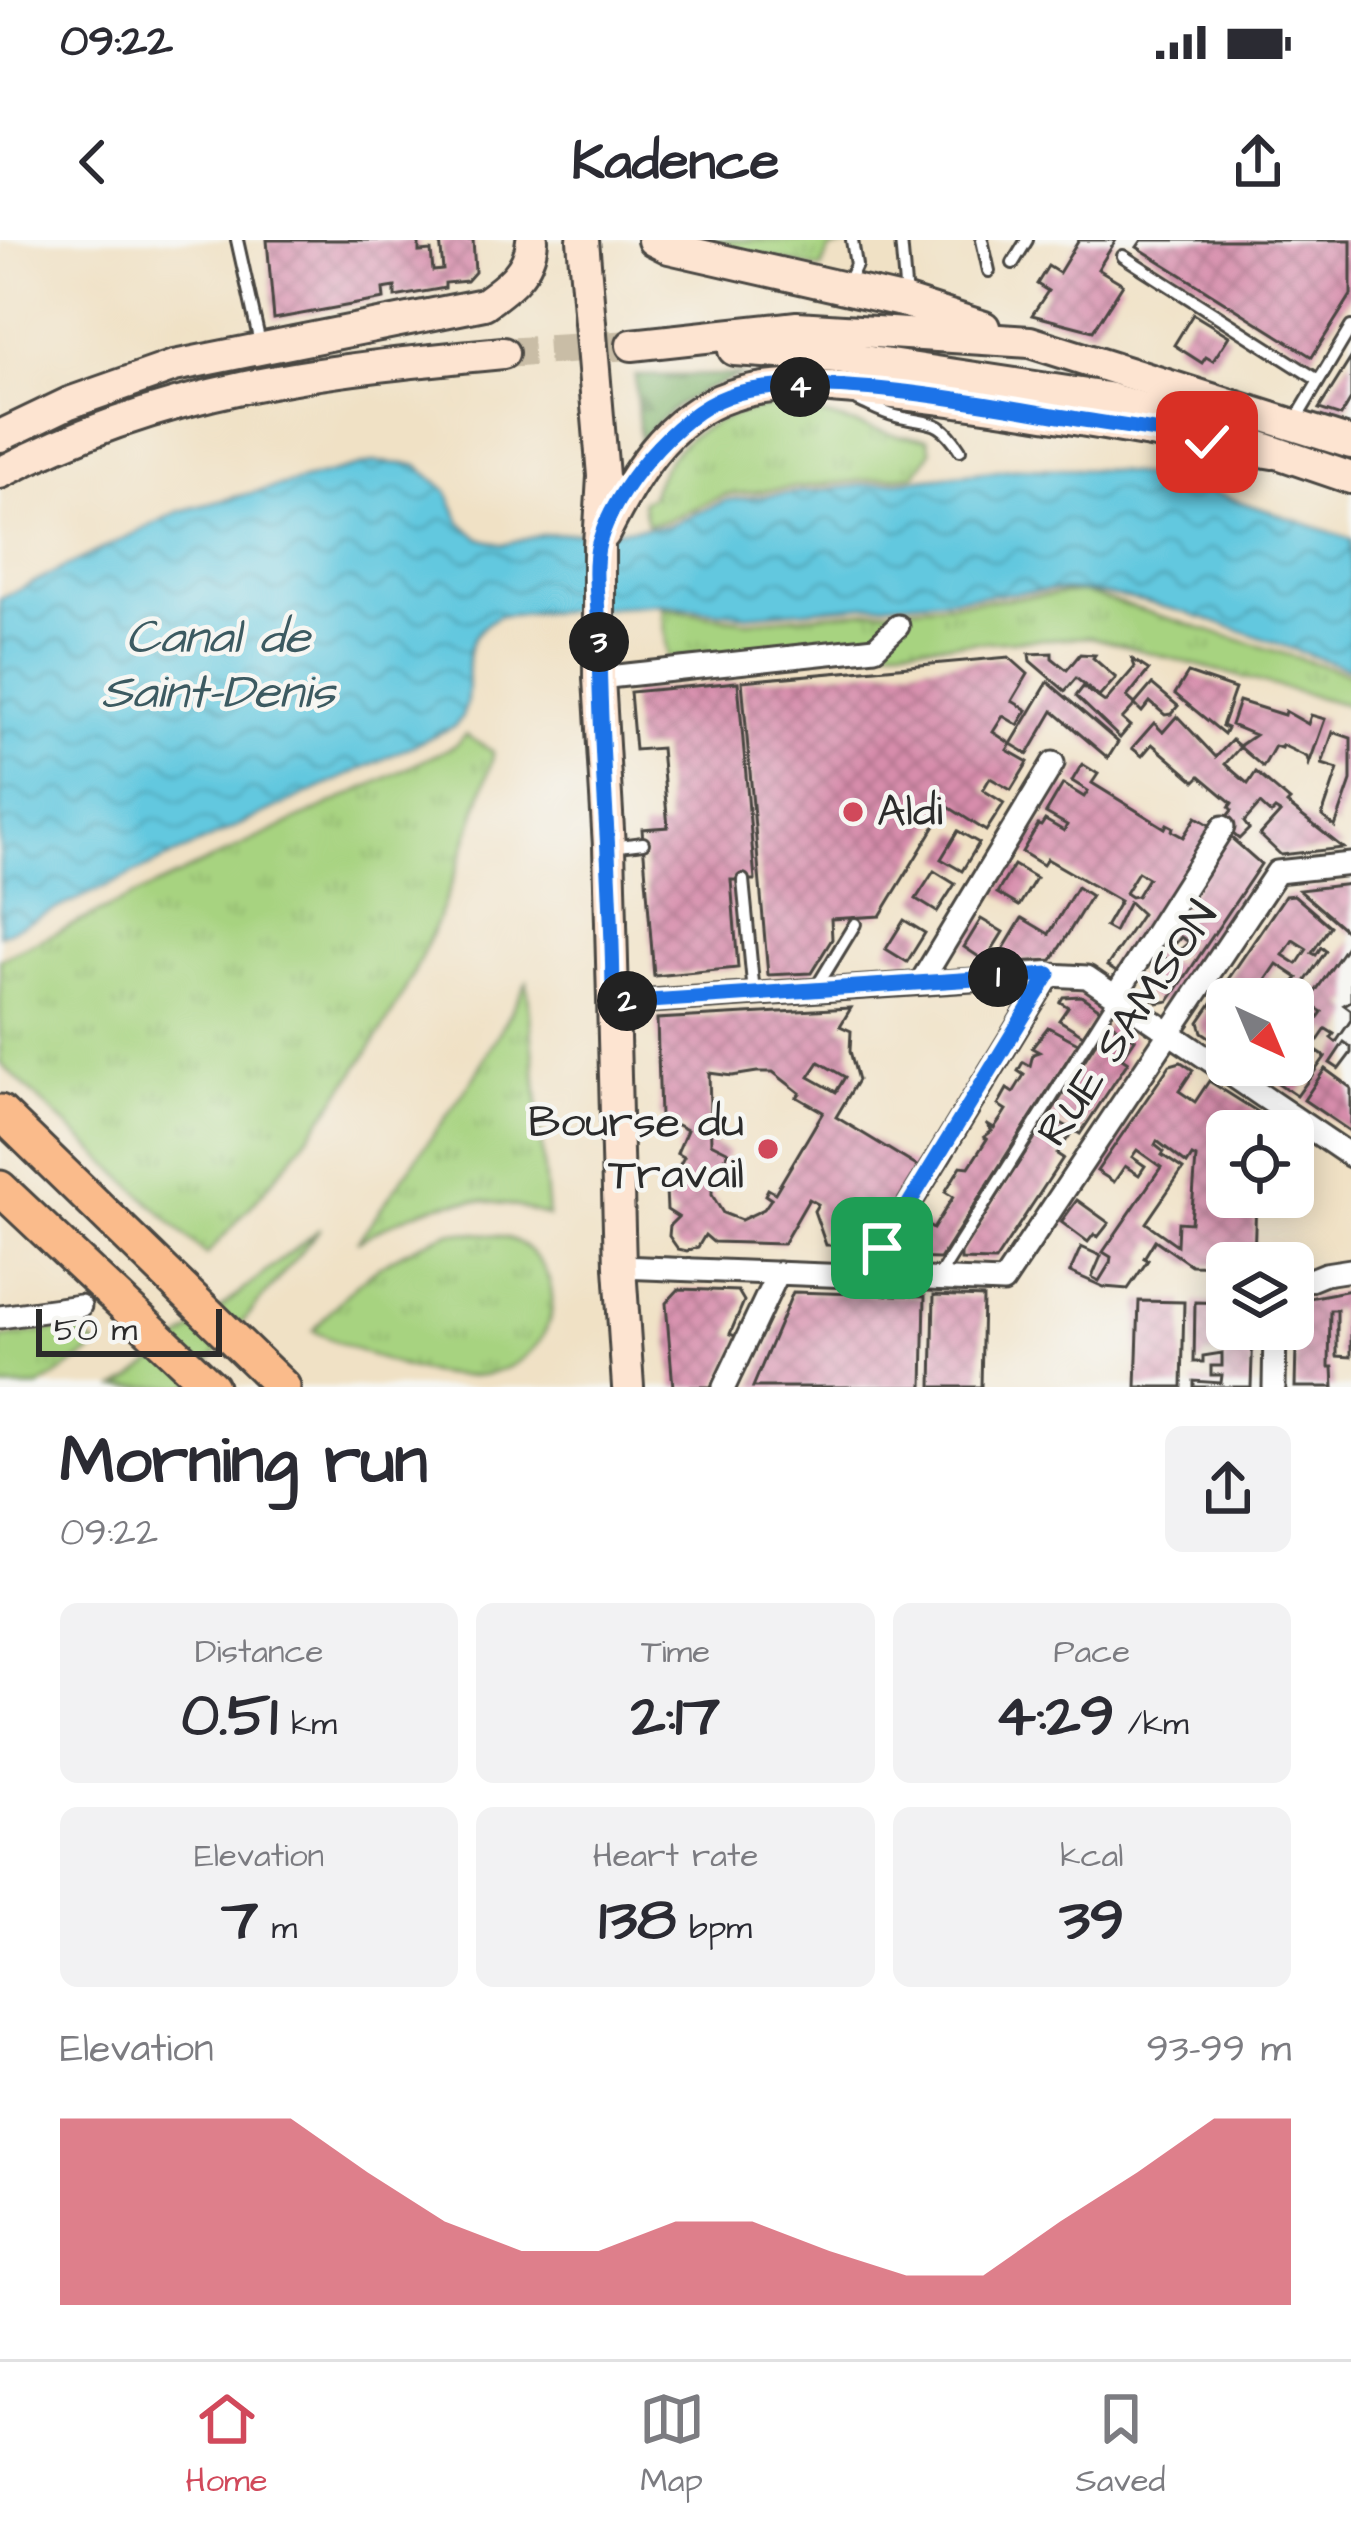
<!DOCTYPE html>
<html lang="en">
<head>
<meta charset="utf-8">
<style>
  :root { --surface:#fff; --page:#f2f2f3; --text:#2b2b33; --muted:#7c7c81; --line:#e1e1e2; --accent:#d1495b }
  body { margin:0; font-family:"Architects Daughter",sans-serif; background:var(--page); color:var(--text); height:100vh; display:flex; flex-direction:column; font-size:45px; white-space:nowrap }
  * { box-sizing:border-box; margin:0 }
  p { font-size:39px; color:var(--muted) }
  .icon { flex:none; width:66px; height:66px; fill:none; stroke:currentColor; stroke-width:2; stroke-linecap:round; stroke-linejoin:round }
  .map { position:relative; height:1147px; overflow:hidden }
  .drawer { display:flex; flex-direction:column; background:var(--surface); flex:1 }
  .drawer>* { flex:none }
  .needle { width:78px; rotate:136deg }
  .tools { position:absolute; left:1206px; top:738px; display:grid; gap:24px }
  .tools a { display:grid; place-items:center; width:108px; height:108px; border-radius:18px; background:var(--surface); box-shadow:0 6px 30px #0003; font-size:60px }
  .scale { position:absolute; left:36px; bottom:30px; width:186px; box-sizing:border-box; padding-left:12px; border:6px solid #2b2b2b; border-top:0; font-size:33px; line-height:42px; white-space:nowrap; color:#2b2b2b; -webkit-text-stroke:9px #f6f6f2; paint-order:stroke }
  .pin { position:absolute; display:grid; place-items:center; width:102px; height:102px; color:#fff; margin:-51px; border-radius:24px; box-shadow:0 6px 18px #0006 }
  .km { position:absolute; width:60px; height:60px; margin:-30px; border-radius:50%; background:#222; color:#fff; font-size:33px; line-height:60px; text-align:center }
  .round { display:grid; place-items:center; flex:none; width:126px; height:126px; border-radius:18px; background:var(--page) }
  .overview { display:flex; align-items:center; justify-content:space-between; height:204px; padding:0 60px }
  h1 { font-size:66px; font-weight:700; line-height:90px }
  .figures { display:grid; grid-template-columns:repeat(3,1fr); gap:18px; height:204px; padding:12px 60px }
  .figures div { display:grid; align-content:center; border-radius:18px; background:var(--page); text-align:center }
  .figures b { font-size:60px; font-weight:700 }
  .figures small { font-size:33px; font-weight:400 }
  .figures p { font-size:33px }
  .chart { height:336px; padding:24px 60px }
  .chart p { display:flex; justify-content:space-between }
  .chart svg { width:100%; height:216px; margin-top:12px; fill:var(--accent); opacity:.7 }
  .status { display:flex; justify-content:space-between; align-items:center; height:84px; padding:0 60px; background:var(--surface); direction:ltr }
  .status svg { height:33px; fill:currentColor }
  header { display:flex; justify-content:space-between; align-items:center; height:156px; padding:0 60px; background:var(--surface); font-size:54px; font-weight:700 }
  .menu { display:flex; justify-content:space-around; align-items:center; height:168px; border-top:3px solid var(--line); background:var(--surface); font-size:33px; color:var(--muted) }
  .menu a { display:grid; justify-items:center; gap:6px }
  .menu .active { color:var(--accent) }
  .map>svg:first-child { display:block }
  .grass { fill:url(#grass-tufts); stroke:#697f56; stroke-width:3 }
  .forest { fill:url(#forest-firs); stroke:#58704c; stroke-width:3 }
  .water { fill:url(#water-waves); stroke:#467a85; stroke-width:3 }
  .building { fill:url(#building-cross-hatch); fill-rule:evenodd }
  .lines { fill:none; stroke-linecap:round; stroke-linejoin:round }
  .secondary-tunnel { stroke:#c9bda6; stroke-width:30; stroke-dasharray:30 15; stroke-linecap:butt }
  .lane-casing { stroke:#494642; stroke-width:16 }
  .street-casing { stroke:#494642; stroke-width:27 }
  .secondary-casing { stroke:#494642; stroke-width:36 }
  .primary-casing { stroke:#494642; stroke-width:39 }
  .lane { stroke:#fff; stroke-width:10 }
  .street { stroke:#fff; stroke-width:21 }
  .secondary { stroke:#fde4d1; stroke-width:30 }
  .primary { stroke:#fabb8b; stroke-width:33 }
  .route-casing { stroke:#fff; stroke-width:24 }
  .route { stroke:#1a73e8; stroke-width:15 }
  .poi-dot { fill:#d1495b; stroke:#f6f6f2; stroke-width:4.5 }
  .labels { text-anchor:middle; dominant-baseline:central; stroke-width:9; stroke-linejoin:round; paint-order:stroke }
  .poi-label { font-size:45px; fill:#2b2b2b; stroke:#f6f6f2; text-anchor:start }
  .street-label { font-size:45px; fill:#2b2b2b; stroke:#f6f6f2 }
  .water-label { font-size:48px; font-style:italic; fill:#3c5a61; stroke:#f6f6f2 }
</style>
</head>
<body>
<div class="status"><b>09:22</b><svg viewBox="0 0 49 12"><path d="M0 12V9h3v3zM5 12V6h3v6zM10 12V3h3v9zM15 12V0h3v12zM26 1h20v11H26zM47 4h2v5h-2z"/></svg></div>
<header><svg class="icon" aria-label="back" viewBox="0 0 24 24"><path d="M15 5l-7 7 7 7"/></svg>Kadence<svg class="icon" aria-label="share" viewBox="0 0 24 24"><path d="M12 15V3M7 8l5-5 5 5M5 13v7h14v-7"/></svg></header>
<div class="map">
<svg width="1351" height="1147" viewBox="0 0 1351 1147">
  <defs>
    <pattern id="grass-tufts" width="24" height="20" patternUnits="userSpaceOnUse" patternTransform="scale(3)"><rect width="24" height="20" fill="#a7d380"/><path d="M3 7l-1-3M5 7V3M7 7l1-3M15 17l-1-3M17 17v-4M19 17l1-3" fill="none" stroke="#90b56f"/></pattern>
    <pattern id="forest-firs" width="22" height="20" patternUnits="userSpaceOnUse" patternTransform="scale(3)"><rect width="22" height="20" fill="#85b56e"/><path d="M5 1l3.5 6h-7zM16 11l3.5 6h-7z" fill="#6d935b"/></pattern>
    <pattern id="water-waves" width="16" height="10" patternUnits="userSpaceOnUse" patternTransform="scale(3)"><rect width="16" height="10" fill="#62c8df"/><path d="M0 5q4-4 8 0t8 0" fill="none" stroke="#51a3b5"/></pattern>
    <pattern id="building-cross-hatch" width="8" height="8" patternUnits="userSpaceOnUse" patternTransform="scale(3)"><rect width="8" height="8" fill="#d78dac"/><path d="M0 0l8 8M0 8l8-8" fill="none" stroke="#af738c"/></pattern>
  </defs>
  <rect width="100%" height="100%" fill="#f6f6f2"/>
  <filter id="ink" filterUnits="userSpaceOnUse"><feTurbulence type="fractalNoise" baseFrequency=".00833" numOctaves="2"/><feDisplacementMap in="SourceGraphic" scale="24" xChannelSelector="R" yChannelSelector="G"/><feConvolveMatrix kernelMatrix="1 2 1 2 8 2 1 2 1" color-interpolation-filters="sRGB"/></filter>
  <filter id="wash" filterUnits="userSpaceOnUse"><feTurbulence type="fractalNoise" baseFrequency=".004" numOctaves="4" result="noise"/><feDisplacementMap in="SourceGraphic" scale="48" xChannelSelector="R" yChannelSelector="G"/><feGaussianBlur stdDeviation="2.7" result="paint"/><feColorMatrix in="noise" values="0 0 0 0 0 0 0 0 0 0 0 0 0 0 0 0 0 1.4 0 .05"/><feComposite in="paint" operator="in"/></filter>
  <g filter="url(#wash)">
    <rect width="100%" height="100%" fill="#f0e1c5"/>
    <g class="grass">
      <polygon points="696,0 846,0 847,5 830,9 821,29"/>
      <path d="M783,164L897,196L927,199L931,211L915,235L725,255L665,281L647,284L642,261L651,257C670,192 722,174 783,164Z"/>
      <polygon points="1082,352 1351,434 1351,466 1091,397 668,417 662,368 747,381"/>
      <path d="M466,495L493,512V516C466,607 436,700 387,782C336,865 274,944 206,1015L0,823V719L454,506Z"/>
      <path d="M527,742L548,976C467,948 429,961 357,1002L475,836Z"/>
      <polygon points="321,988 188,1147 118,1147 133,1138"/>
      <path d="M450,992C475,993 512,992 530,1011C574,1054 548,1119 492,1133C438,1147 361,1113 313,1091C362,1034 381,1019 450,992Z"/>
      <polygon points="73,1087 99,1107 39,1147 0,1147 0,1098"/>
    </g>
    <path class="forest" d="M744,135C697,151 674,163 640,200L635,136Z"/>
    <path class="water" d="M375,222L417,225L447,251L461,283L479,298L503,305L542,295L667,286L727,260L1021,228L1107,230L1154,237L1209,251L1351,299V429C1255,398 1154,351 1052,350L747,375L656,364L498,376C443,407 486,451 455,486L0,695V359L180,271Z"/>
    <g id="blocks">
      <g class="building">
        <polygon points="267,0 413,0 419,2 419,12 431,11 433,31 443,30 440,0 473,0 475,32 467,41 445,43 445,48 395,57 395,47 383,49 384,59 274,79"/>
        <polygon points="1079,0 1116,0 1098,29 1123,44 1093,91 1032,75 1048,51 1037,44 1048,26 1059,33"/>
        <polygon points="1142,0 1351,0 1351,55 1312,117 1137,7"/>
        <polygon points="1193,74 1229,96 1213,121 1206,117 1202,123 1174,105"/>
        <polygon points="1351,118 1351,159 1341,176 1319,169"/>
        <polygon points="1052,413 1052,418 1067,430 1080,414 1095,415 1093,418 1116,438 1099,457 1076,438 1065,451 1030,421 1029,414"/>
        <polygon points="1009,417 1028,434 1012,461 1027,470 1018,485 1003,476 993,492 1011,504 1048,442 1118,502 1108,518 1053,471 1028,514 1011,504 1007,510 1028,522 1011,550 990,538 983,550 1004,563 986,591 947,566 880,676 831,679 832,699 811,733 768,735 742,441"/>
        <polygon points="1132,419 1149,430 1127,457 1135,464 1152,444 1178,466 1171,474 1165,475 1150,462 1142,472 1135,465 1122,479 1130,486 1120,498 1076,456 1083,447 1105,462 1135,427"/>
        <polygon points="1188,433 1235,449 1222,486 1227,488 1224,494 1175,454"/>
        <polygon points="738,442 755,640 731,640 738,728 654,736 642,589 668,587 661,508 635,510 630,452"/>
        <polygon points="1239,461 1284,475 1285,471 1308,484 1311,475 1325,479 1309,524 1307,517 1282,505 1281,508 1275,506 1263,527 1240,507 1225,524 1248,544 1256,532 1290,561 1287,564 1343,608 1281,615 1260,595 1280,573 1275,570 1271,574 1260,564 1244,582 1249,589 1239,599 1221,584 1232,570 1229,567 1232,563 1200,536 1195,541 1152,504 1142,516 1132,508 1154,483 1163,492 1177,476 1216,517 1232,500 1239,506 1255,495 1231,485"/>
        <polygon points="1333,492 1351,498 1351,541 1335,587 1322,576 1338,529 1322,524"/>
        <path d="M1082,524L1098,534L1092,543L1165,588L1167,584L1173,587L1172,591L1183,597L1196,577L1215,588L1121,735L1107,726L1142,674L1129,662L1114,692L1105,687L1120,661L1047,619L1043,625L1022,612L1038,585L1041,586L1045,580L1064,591L1067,585L1046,573L1063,544L1084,557L1088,551L1072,541ZM1138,632L1148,638L1137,656L1131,657L1125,653Z"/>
        <polygon points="958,591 979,603 962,631 941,619"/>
        <polygon points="1228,595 1261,624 1169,761 1158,763 1132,746 1154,711 1174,724 1182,713 1179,711 1189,702 1181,697 1176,703 1164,695"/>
        <polygon points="1014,625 1036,638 1019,666 997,653"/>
        <polygon points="934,631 955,644 937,672 916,659"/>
        <polygon points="1351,644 1351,695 1299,650"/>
        <polygon points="1077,647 1091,656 1052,720 995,723 1022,678 1049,694"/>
        <path d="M1294,655L1330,686L1312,713L1316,715L1321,707L1326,711L1293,759H1279L1298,738L1277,724L1253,759H1227V809L1202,792L1199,782L1285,656ZM1293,700L1307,709L1297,724L1283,715Z"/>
        <polygon points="981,679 1003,692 985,721 964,707"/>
        <polygon points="904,680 925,693 907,722 886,709"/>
        <polygon points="1351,700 1351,761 1344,765 1351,770 1351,780 1336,802 1331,798 1334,794 1326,789 1317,802 1306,794 1322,772 1309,764 1311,758"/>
        <polygon points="1081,756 1100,769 1083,795 1059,780 1068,767 1060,762 1063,757"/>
        <path d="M851,768L840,786L851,791L850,811L858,840L836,877L920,928L873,1006L826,1005L814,971L818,964L809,959L783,1004L713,1002L705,995L698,1007L687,1011L678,1009L669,996L670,985L678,977L667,970L666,949L682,930L678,928L684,917L677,913L687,890L660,876L657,779ZM819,822L845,837L836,852L809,837ZM757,832H773L800,853L797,857L823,872L775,953L768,949L765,955L771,959L764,969L741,980L723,973L712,955V943L720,928L725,931L729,925L723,922L729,912L711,903L709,833L732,836Z"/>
        <polygon points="1109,782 1135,799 1122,818 1128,822 1080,894 1049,876"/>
        <polygon points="1048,787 1078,803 940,1019 905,1018 925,984 933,989 953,957 945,952 961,926 969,927 987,899 984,897 992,891 986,883 994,888 1001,878 1006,870 998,865 1007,849 1013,853 1024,835 1018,831 1023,822 1030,826 1033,814 1039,812 1032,808"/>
        <polygon points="1297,798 1325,817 1297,856 1251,825 1293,825"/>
        <polygon points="1344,802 1351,807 1351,813 1339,829 1330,823"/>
        <path d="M1181,822L1193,830L1179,851L1195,862L1209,841L1258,872V891H1227V957H1256L1254,1020L1227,1026L1191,1025L1155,1000L1144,1018L1148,1020L1128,1049L1104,1047L1070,1032L1081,1007L1101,1016L1092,1037L1099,1041L1110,1023L1111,1017L1103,1012L1161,927L1137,910L1132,917L1145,926L1139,935L1125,926L1114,942L1097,931L1170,825ZM1157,901L1187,924L1192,916L1196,918L1191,983L1178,982L1177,1005L1146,983L1183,929L1162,915L1164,912L1155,905Z"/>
        <polygon points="1325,829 1351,848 1351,892 1304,860"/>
        <polygon points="1051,883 1070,895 1057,914 1063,918 1040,953 995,1021 961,1020 961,1013 1036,896 1041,898"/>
        <polygon points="1077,960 1109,983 1098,997 1094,994 1088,1002 1061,982"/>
        <polygon points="679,1049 738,1051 744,1061 730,1094 740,1098 717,1147 673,1147 666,1063"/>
        <polygon points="1351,1050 1351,1117 1337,1116 1337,1070 1330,1070 1329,1127 1333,1127 1334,1147 1295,1147 1297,1067 1304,1059"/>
        <polygon points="793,1052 925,1056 923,1147 753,1147"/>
        <polygon points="934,1055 983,1057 981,1147 932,1147"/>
        <polygon points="1139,1061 1184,1062 1182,1147 1136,1147"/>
        <polygon points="1195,1062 1227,1063 1227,1089 1253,1089 1251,1147 1194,1147 1194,1141 1221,1143 1222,1135 1211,1135 1211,1126 1222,1126 1222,1113 1203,1116 1203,1122 1194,1122"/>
      </g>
    </g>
  </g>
  <g filter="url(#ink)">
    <use href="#blocks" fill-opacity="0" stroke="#494642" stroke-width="3"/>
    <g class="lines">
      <polyline class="secondary-tunnel" points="503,113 632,105"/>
      <defs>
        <g id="lane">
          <polyline points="237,0 260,103"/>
          <polyline points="901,0 906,58"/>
          <polyline points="982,0 989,31"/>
          <polyline points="1123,16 1318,140"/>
          <polyline points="1013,23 1027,0"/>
          <polyline points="848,42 856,25 852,0"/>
          <path d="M859,161C871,166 883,173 896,176C929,185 939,176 960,210"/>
          <polyline points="1295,181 1351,87"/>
          <polyline points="611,607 643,603"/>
          <polyline points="743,640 754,754"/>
          <polyline points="816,748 855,684"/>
          <polyline points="938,1038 1115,757"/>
        </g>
        <g id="street">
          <polyline points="599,438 875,408 898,386"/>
          <polyline points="921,742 1053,523"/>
          <polyline points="1116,755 1223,587"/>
          <polyline points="613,760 651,761 1049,735 1087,737 1351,916"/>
          <polyline points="620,1027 1003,1042 1277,632 1351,624"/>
          <polyline points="865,1037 1049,735"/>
          <polyline points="1293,1047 1325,1034 1351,1030"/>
          <polyline points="0,1077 80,1066"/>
          <polyline points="724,1147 778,1033"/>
          <polyline points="1274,1147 1275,1089"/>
        </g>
        <g id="secondary">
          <polyline points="583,0 603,236 599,305 599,438 609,607 620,1027 628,1147"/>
          <polyline points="653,0 669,8 906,62 984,87"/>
          <polyline points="632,105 797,87 1030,102 1351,203"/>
          <polyline points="734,110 837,117 1107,158 1183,180"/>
          <path d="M0,196L69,163L174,126L484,64C508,47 530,31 532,0"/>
          <polyline points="1257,206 1351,238"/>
          <path d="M0,233C164,147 322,130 503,113"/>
          <path d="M604,294C632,238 666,177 730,156C781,138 841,148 893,153C1021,167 1146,192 1273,213"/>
        </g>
        <g id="primary">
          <polyline points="0,872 283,1147"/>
          <polyline points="0,948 211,1147"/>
        </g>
      </defs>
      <use href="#lane" class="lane-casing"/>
      <use href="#street" class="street-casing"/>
      <use href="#secondary" class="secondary-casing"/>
      <use href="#primary" class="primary-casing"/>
      <use href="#lane" class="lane"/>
      <use href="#street" class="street"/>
      <use href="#secondary" class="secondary"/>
      <use href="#primary" class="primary"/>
    </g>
  </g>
  <g class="lines" filter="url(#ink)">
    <defs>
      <path id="route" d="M882,1008L1049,734L650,761L613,760C613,638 599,516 599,395C599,367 592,330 599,303C614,250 675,175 728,156C807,128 987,164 1072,178C1117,186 1163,190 1207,202"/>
    </defs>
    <use href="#route" class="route-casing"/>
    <use href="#route" class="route"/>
  </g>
  <g class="poi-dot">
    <circle cx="853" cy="572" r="12"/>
    <circle cx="768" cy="909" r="12"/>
  </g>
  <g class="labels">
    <g class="poi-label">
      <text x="877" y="572">Aldi</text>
      <text x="744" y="883" text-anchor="end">Bourse du<tspan x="744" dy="52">Travail</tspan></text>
    </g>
    <g class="street-label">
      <text transform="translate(1128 784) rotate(-56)">RUE SAMSON</text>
    </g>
    <g class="water-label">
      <text x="218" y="398">Canal de<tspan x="218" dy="55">Saint-Denis</tspan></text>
    </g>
  </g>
</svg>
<div class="tools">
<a><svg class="needle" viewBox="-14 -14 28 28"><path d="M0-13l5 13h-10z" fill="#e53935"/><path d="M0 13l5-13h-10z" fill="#7c7c81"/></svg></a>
<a><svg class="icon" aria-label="locate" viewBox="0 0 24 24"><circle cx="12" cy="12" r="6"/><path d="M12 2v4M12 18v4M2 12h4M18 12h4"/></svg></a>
<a><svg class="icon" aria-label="layers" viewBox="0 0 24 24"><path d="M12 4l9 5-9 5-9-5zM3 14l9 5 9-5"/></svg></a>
</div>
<div class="scale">50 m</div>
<div class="pin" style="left:882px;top:1008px;background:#1e9e55"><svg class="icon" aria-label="arrive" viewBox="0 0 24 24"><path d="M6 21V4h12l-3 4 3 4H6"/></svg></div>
<div class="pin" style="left:1207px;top:202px;background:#d93025"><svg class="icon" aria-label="check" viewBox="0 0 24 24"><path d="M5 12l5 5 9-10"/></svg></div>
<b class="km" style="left:998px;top:737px">1</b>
<b class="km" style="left:627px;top:761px">2</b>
<b class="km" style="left:599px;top:402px">3</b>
<b class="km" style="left:800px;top:147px">4</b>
</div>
<section class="drawer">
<div class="overview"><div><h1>Morning run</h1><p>09:22</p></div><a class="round"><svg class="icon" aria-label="share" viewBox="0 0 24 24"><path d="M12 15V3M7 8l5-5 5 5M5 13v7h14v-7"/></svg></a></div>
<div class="figures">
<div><p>Distance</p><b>0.51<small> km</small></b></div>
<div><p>Time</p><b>2:17</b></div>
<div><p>Pace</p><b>4:29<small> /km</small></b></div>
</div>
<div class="figures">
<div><p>Elevation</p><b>7<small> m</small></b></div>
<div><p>Heart rate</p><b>138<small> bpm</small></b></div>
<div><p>kcal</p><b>39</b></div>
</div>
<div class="chart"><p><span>Elevation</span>93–99 m</p>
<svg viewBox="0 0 160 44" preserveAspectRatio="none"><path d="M0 44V6L10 6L20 6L30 6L40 17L50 27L60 33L70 33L80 27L90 27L100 33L110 38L120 38L130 27L140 17L150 6L160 6V44z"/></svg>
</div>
</section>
<nav class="menu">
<a class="active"><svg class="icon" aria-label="home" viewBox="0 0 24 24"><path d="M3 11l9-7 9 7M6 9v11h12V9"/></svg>Home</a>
<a><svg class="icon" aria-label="map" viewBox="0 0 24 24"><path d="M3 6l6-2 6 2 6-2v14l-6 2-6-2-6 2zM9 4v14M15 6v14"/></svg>Map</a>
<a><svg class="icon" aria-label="saved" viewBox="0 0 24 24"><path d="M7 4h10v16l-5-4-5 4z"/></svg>Saved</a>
</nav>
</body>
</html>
